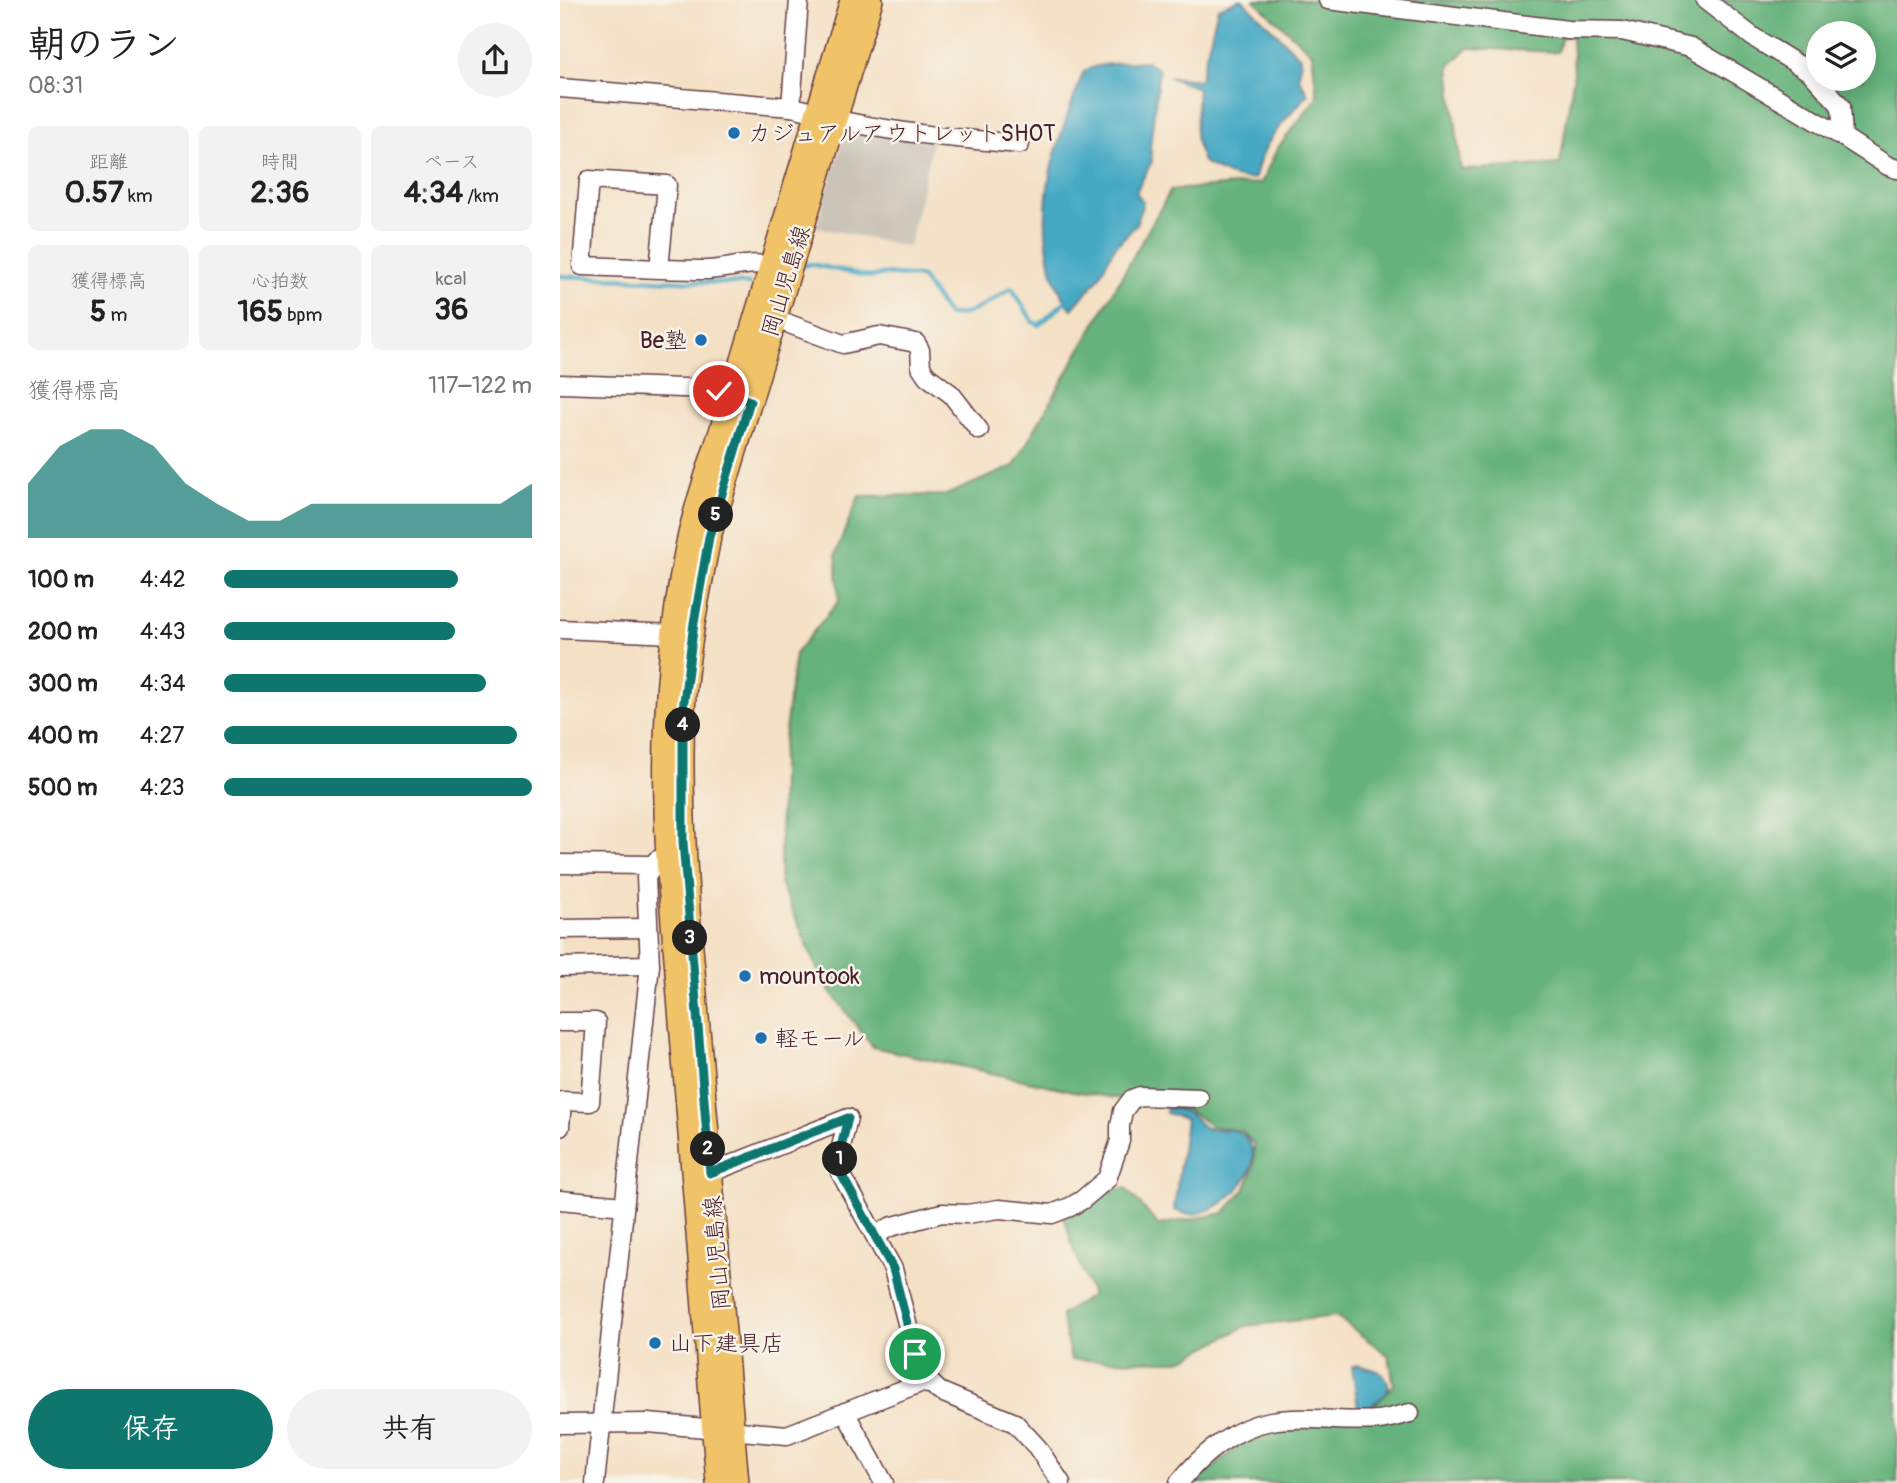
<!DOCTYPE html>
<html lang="ja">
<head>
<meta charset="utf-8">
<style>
  :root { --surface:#fff; --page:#f2f2f2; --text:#222; --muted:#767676; --accent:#0f766e }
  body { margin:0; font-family:Pangolin,"Klee One",sans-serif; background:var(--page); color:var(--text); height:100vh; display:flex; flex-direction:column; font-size:26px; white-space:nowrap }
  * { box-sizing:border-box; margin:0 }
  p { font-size:23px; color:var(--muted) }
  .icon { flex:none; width:38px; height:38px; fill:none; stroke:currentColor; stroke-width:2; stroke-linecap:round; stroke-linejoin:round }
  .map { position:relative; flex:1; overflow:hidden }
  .sheet { display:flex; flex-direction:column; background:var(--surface); width:560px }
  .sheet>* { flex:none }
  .controls { position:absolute; left:1246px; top:21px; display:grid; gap:14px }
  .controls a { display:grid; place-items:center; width:70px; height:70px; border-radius:50%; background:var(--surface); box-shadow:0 4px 18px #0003; font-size:35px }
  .pin { position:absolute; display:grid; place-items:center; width:60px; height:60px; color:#fff; margin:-30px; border:4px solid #fff; border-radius:50%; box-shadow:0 2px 7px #0007 }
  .km { position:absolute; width:35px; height:35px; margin:-18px; border-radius:50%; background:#222; color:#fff; font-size:19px; line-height:35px; text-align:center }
  .round { display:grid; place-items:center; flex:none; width:74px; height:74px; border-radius:37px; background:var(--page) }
  .head { display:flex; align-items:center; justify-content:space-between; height:119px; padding:0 28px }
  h1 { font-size:38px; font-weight:700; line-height:52px }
  .figures { display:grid; grid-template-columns:repeat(3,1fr); gap:10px; height:119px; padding:7px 28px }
  .figures div { display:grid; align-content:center; border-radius:10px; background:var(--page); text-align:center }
  .figures b { font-size:30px; font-weight:700 }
  .figures small { font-size:19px; font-weight:400 }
  .figures p { font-size:19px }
  .chart { height:196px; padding:14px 28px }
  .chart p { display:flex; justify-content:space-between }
  .chart svg { width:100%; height:126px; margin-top:7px; fill:var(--accent); opacity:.7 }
  .cta { display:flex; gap:14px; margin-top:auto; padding:14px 28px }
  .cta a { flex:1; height:80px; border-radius:42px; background:var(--accent); color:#fff; font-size:28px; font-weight:700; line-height:80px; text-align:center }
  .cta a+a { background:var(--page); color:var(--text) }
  ul { padding:0 28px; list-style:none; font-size:23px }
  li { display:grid; grid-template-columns:112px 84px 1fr; align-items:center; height:52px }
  li i { height:18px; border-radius:9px; background:var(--accent) }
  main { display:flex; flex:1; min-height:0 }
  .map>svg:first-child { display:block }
  .industrial { fill:#c9c3b8 }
  .forest { fill:#66b27b; stroke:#586853; stroke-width:2; fill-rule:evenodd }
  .water { fill:#44a9c4; stroke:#476478; stroke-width:2 }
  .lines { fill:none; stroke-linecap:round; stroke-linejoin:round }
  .stream { stroke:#44a9c4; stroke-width:4.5 }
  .minor-casing { stroke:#643c42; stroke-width:21 }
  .major-casing { stroke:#643c42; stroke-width:26 }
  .minor { stroke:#fff; stroke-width:18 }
  .major { stroke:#f1c369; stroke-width:23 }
  .route-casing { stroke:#fff; stroke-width:14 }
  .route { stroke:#0f766e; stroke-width:9 }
  .poi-dot { fill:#1f6fb2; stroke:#f7f3e8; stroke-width:2.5 }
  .labels { text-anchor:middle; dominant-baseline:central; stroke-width:5; stroke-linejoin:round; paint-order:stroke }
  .poi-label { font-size:23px; fill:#4a1f2b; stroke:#f7f3e8; text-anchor:start }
  .street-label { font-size:23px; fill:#4a1f2b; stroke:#f7f3e8 }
</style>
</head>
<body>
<main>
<section class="sheet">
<div class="head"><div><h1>朝のラン</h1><p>08:31</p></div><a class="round"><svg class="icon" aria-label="share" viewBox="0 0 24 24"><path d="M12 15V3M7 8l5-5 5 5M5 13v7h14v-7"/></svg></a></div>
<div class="figures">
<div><p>距離</p><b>0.57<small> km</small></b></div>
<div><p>時間</p><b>2:36</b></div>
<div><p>ペース</p><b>4:34<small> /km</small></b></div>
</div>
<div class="figures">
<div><p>獲得標高</p><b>5<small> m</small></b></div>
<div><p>心拍数</p><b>165<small> bpm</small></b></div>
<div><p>kcal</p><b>36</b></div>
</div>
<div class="chart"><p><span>獲得標高</span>117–122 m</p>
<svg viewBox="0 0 160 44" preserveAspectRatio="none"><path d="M0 44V25L10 12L20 6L30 6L40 12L50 25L60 32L70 38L80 38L90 32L100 32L110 32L120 32L130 32L140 32L150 32L160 25V44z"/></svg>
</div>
<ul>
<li><b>100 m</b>4:42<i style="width:76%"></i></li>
<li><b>200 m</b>4:43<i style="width:75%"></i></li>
<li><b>300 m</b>4:34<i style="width:85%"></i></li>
<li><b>400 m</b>4:27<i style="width:95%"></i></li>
<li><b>500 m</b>4:23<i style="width:100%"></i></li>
</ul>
<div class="cta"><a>保存</a><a>共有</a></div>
</section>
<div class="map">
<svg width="1337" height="1483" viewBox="0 0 1337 1483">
  <rect width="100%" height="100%" fill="#f7f3e8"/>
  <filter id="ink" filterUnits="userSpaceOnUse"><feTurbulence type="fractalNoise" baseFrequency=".0143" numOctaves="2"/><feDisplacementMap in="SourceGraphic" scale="14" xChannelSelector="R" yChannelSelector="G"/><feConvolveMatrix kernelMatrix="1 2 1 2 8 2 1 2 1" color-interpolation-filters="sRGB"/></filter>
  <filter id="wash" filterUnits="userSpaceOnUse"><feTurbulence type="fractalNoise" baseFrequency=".00686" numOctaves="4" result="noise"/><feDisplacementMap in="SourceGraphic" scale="28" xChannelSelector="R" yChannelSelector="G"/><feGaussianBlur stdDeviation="1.57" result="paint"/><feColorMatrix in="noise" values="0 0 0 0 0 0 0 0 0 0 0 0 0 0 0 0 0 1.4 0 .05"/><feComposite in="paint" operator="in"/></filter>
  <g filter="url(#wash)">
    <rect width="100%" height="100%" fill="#f4e0c4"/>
    <polygon class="industrial" points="287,127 372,142 349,247 256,227"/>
    <path class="forest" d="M694,0H1337V1483H635L691,1435L807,1413L834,1385L829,1356L776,1316L686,1326L620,1361L511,1360L501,1315L532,1295L511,1241L504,1216L545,1190L566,1188L598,1225L664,1213L686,1188L694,1165V1144L682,1131L651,1126L628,1110L513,1091L313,1047L263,982L220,883L221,761L235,654L279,601L276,553L299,496L386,495L454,466L611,190L701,183L717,149L757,97L752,53ZM1258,33H1304V79H1258ZM1002,36L1012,37L1014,73L1000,164L901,170L889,66L908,48L998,52Z"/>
    <g class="water">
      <path d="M678,0H683L741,58L739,78L748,94C723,123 703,139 695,178C676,182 659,171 643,162L635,137L638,88L608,77L640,80L658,8Z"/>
      <path d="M586,61L599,70L590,147L592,161L576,192L583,202L576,225L554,248L538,279L512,309C482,275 482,213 491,170C497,141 513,101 523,73C534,62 571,63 586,61Z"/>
      <path d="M607,1108C613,1109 622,1110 628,1113C634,1116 638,1123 644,1127C657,1133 674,1125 685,1137C713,1167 660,1216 629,1214C624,1214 619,1211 614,1210L626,1119L606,1113Z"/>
      <path d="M798,1365C813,1370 826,1369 829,1387L826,1394L805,1410L798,1408L792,1366Z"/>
    </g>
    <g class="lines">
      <g class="stream">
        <path d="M243,266L250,264L312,277L322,274L361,277L388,315C411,318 432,299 452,288L473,322L479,325L508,299"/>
        <polyline points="0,276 189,284"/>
      </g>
    </g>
  </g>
  <g filter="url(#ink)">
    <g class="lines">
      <defs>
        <g id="minor">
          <polyline points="768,0 1008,30 1062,31 1131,47 1283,137 1328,166 1337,169"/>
          <polyline points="1145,0 1193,37 1250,72 1281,106 1283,137"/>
          <path d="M0,88L231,107C251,110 269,118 288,122C345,134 402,139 460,144"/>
          <polyline points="231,107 239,0"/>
          <path d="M99,269L107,185L29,180L22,266C62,267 102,270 142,270C172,270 191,258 222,269"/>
          <polyline points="205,315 283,344 319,336 356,343 360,350 361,367 367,376 391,394 419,430"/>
          <polyline points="0,384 153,389 183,399"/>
          <polyline points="0,629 113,634"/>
          <polyline points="0,864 92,865"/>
          <polyline points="0,929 88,928"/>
          <polyline points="0,967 90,965"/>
          <polyline points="0,1022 36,1022 30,1102 2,1101 0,1127"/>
          <polyline points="150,1173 288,1118 280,1151 280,1172 333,1269 355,1354 367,1379 379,1391 455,1423 477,1447 501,1483"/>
          <polyline points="0,1200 64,1206"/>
          <polyline points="316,1235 330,1227 382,1213 407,1214 439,1209 492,1214 510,1207 522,1200 547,1179 560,1141 560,1126 563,1111 572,1099 580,1096 639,1098"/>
          <polyline points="285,1412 324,1483"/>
          <polyline points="0,1424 88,1423 227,1435 360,1383 370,1384"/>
          <polyline points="35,1483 90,965 86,877 97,860 108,859"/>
          <path d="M619,1483C640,1455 675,1427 711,1421C746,1415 783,1423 818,1420C829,1419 840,1415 850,1413"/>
        </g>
        <g id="major">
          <path d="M158,1483L108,859C102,756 106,655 126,553C136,500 157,448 172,396C211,263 252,132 292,0"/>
          <path d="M177,1483L129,924C124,853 120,782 123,711C126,653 138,595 149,537L311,0"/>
        </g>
      </defs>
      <use href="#minor" class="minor-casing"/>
      <use href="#major" class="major-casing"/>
      <use href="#minor" class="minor"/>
      <use href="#major" class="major"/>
    </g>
  </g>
  <g class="lines" filter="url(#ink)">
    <defs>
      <polyline id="route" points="159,391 190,401 149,537 134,623 123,709 123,842 150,1173 288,1118 280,1151 280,1172 333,1269 355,1354"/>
    </defs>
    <use href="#route" class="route-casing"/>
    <use href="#route" class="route"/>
  </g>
  <g class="poi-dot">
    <circle cx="174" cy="133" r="7"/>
    <circle cx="141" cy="340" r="7"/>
    <circle cx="185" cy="976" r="7"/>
    <circle cx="201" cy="1038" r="7"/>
    <circle cx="95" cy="1343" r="7"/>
  </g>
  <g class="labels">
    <g class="poi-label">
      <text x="188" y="133">カジュアルアウトレットSHOT</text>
      <text x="127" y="340" text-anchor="end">Be塾</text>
      <text x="199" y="976">mountook</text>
      <text x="215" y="1038">軽モール</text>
      <text x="109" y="1343">山下建具店</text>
    </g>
    <g class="street-label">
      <text transform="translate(226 281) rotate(-73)">岡山児島線</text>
      <text transform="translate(157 1253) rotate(-95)">岡山児島線</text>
    </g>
  </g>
</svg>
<div class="controls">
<a><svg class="icon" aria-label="layers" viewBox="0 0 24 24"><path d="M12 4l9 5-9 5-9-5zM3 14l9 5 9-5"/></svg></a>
</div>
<div class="pin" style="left:355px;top:1354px;background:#1e9e55"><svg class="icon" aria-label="arrive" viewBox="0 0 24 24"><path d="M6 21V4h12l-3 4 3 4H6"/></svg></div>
<div class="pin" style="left:159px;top:391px;background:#d93025"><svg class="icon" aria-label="check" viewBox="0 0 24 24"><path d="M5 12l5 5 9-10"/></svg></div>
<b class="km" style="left:280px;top:1159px">1</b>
<b class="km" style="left:148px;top:1149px">2</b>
<b class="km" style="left:130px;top:938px">3</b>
<b class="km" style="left:123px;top:725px">4</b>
<b class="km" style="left:156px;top:515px">5</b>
</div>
</main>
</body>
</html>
